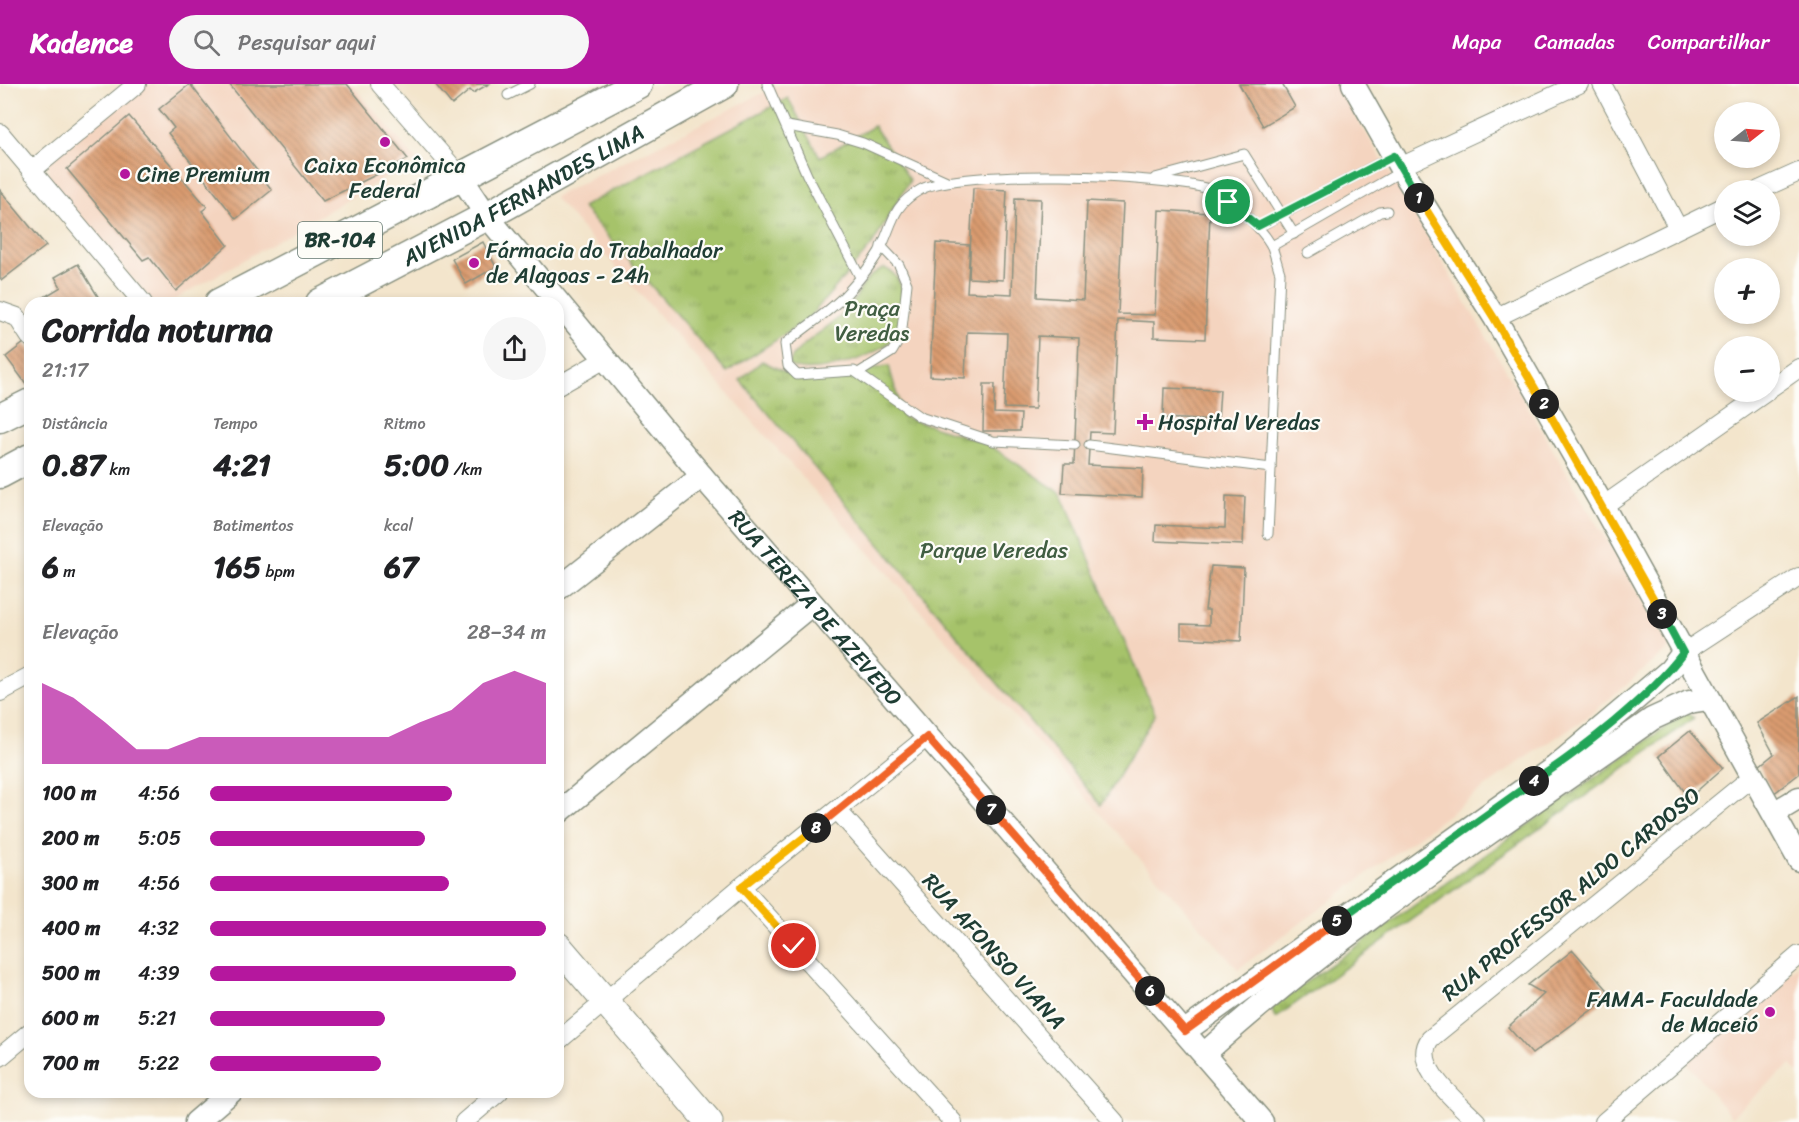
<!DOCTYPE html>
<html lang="pt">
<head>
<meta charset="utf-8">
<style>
  :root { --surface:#fff; --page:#f6f6f6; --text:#202124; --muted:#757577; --accent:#b5179e }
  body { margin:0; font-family:Sriracha,sans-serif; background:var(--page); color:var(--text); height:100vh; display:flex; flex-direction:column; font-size:22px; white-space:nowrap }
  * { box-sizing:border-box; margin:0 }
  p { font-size:20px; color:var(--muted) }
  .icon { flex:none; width:33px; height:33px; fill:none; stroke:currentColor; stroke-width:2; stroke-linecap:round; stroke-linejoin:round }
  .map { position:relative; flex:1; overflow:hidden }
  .drawer { position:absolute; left:24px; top:213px; width:540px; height:801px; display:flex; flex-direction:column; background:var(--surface); border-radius:18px; box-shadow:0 3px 9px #0003 }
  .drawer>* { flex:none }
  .needle { width:39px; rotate:73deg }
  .fabs { position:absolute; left:1714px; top:18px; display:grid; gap:12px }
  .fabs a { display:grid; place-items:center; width:66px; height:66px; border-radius:50%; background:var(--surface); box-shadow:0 3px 9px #0003; font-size:30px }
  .pin { position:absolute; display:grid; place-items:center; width:51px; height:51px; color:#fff; margin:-26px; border:3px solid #fff; border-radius:50%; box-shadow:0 2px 6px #0007 }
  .km { position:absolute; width:30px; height:30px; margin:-15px; border-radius:50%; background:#222; color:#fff; font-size:16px; line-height:30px; text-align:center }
  .round { display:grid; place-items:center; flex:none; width:63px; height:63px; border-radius:32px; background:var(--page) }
  .overview { display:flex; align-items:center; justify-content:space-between; height:102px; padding:0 18px }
  h1 { font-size:33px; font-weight:800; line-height:45px }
  .metrics { display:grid; grid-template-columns:repeat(3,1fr); gap:9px; height:102px; padding:6px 18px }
  .metrics div { display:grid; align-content:center }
  .metrics b { font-size:30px; font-weight:800 }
  .metrics small { font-size:16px; font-weight:400 }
  .metrics p { font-size:16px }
  .chart { height:168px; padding:12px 18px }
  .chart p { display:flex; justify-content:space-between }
  .chart svg { width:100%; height:108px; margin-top:6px; fill:var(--accent); opacity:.7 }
  ul { padding:0 18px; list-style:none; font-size:20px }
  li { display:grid; grid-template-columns:96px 72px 1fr; align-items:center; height:45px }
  li i { height:15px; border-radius:8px; background:var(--accent) }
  header { display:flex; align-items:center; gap:36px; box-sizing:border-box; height:84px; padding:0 30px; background:var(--accent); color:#fff }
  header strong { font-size:28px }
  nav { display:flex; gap:33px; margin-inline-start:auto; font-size:21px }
  .search { width:420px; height:54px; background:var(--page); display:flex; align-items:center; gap:15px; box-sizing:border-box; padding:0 21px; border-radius:33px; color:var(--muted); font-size:22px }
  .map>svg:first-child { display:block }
  .built { fill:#f4d4bf }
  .park { fill:url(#park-tufts); stroke:#62804f; stroke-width:1.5 }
  .building { fill:url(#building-back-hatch) }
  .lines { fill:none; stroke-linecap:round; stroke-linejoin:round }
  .service-casing { stroke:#899180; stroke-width:11 }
  .minor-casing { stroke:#899180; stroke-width:20 }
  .tertiary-casing { stroke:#899180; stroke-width:25 }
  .primary-casing { stroke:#899180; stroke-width:29 }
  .trunk-casing { stroke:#899180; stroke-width:31 }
  .service { stroke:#fff; stroke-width:9 }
  .minor { stroke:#fff; stroke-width:18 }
  .tertiary { stroke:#fff; stroke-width:22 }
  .primary { stroke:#fff; stroke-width:27 }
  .trunk { stroke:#fff; stroke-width:28 }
  .split-1-casing { stroke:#fff; stroke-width:12 }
  .split-2-casing { stroke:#fff; stroke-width:12 }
  .split-3-casing { stroke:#fff; stroke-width:12 }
  .split-4-casing { stroke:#fff; stroke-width:12 }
  .split-5-casing { stroke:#fff; stroke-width:12 }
  .split-6-casing { stroke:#fff; stroke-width:12 }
  .split-7-casing { stroke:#fff; stroke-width:12 }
  .split-8-casing { stroke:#fff; stroke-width:12 }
  .split-9-casing { stroke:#fff; stroke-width:12 }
  .split-1 { stroke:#22a559; stroke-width:8 }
  .split-2 { stroke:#f5b400; stroke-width:8 }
  .split-3 { stroke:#f5b400; stroke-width:8 }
  .split-4 { stroke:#22a559; stroke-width:8 }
  .split-5 { stroke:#22a559; stroke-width:8 }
  .split-6 { stroke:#f0652b; stroke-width:8 }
  .split-7 { stroke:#f0652b; stroke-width:8 }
  .split-8 { stroke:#f0652b; stroke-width:8 }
  .split-9 { stroke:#f5b400; stroke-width:8 }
  .poi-dot { fill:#b5179e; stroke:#fdfcf7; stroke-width:2 }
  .labels { text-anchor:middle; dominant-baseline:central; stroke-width:4.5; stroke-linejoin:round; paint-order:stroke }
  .shield { fill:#fdfcf7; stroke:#62766e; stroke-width:1.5 }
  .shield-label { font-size:21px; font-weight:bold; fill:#1f3d34 }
  .poi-label { font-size:22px; fill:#1f3d34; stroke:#fdfcf7; text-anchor:start }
  .street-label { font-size:22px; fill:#1f3d34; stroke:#fdfcf7 }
  .park-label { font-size:22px; fill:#415e42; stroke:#fdfcf7 }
</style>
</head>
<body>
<header>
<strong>Kadence</strong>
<div class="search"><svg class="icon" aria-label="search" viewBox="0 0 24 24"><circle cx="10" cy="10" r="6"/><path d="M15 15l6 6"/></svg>Pesquisar aqui</div>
<nav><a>Mapa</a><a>Camadas</a><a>Compartilhar</a></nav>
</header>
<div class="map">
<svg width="1799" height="1038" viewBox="0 0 1799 1038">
  <defs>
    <pattern id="park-tufts" width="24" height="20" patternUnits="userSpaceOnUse" patternTransform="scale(1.5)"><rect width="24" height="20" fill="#a6c36a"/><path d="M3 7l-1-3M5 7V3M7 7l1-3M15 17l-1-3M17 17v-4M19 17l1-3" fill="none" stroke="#87a058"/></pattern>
    <pattern id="building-back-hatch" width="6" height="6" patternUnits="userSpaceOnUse" patternTransform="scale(1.5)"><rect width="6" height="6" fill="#da9b70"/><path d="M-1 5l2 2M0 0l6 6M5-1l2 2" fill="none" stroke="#b0805d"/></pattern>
  </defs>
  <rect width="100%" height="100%" fill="#fdfcf7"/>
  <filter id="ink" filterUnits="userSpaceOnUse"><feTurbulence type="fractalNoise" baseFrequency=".0167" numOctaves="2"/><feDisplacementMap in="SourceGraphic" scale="12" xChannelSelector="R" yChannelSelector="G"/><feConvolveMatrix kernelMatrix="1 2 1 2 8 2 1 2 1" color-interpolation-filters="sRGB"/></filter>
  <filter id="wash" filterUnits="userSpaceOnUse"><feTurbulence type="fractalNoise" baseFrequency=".008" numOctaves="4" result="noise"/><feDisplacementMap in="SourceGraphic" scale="24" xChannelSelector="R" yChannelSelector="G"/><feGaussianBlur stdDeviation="1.35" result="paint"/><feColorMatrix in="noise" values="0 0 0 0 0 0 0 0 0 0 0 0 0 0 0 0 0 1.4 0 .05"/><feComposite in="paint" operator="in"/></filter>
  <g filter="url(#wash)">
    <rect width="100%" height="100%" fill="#f3e5cc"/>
    <g class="built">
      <polygon points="141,0 352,0 416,76 169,219 153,219 49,96 48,78"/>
      <polygon points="781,0 1337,0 1670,564 1591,630 1514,682 1238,885 554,113"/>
      <polygon points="1799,881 1799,990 1791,980 1731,1033 1684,975"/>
    </g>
    <g class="park">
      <polygon points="788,14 820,73 874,42 910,96 872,161 807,236 727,288 582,123"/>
      <path d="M884,184C909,193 906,235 893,254C879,273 810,295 789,281C792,264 827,245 842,231C859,216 862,191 884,184Z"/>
      <polygon points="762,277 801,296 889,282 903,333 986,359 1062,410 1155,630 1101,721 740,296"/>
      <polygon points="1687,628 1694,634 1275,934 1271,923"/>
    </g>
    <g id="blocks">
      <g class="building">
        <polygon points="190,0 272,106 236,135 168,49 174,44 159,25"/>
        <polygon points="229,0 347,0 408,75 323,117"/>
        <polygon points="435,0 489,0 473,9 470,6 452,21"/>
        <polygon points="1239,0 1282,0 1295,23 1263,42"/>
        <polygon points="129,32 207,123 202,127 228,161 176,207 149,173 143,176 67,85"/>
        <polygon points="973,104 1007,106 1003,196 969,194"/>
        <polygon points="0,106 46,162 2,196 0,194"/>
        <polygon points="1015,114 1041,115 1037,213 1083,216 1087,117 1123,119 1118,230 1155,231 1159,126 1210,129 1205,255 1154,253 1154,238 1118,236 1113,349 1090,348 1088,381 1143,384 1142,413 1062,409 1064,380 1074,380 1079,254 1038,252 1035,325 1004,324 1007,249 967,248 965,294 930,292 936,159 970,161 967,208 1012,210"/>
        <polygon points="483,158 496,183 466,200 452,175"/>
        <polygon points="78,180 102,219 43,219 41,215 61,203 55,193"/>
        <polygon points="24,259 30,266 30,299 27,301 6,273"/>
        <polygon points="984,300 995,300 994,329 1021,330 1020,347 983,347"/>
        <polygon points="1164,304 1220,306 1218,337 1163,334"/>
        <polygon points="1226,412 1245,413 1243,461 1155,457 1156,441 1225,444"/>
        <polygon points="1211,482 1244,484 1241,557 1181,554 1181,540 1209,541 1209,526 1205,526"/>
        <polygon points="1799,612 1799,690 1773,710 1759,682 1774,670 1757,639"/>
        <polygon points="1690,647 1723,684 1689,714 1659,672"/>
        <polygon points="1573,866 1612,911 1532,970 1508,943 1544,910 1528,901"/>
      </g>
    </g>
  </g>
  <g filter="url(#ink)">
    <use href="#blocks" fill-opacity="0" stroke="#899180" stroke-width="1.5"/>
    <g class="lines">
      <defs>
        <g id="service">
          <polyline points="767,0 807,91 860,193"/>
          <polyline points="508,11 530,0"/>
          <polyline points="787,42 837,51 863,59 947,97"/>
          <polyline points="1155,94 1244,70 1294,150"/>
          <polyline points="1258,143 1393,72"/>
          <polyline points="1272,162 1402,87"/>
          <polyline points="1308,169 1380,128 1387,127"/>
          <polyline points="860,288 892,268 901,253 907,200 899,181 881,162"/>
          <path d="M1075,361L993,357L920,333L854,287L797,291L788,282L785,260C806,242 830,228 848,208C859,196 871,181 879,168C893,141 891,122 920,106C958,84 1165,91 1209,105C1227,111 1264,146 1272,163C1275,171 1277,180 1280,189L1268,450"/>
          <polyline points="1089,361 1271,384"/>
        </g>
        <g id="minor">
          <polyline points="380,0 461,93"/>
          <polyline points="1602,0 1678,144"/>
          <polyline points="0,49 143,219"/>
          <polyline points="1400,83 1579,0"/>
          <polyline points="31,87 137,0"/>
          <polyline points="1759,106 1799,88"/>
          <polyline points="0,227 17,233 30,253"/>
          <polyline points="1495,234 1725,122"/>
          <polyline points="558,302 605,275"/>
          <polyline points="1770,304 1799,284"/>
          <polyline points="1603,422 1766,308"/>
          <polyline points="1683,569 1799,493"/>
          <polyline points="0,608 30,592"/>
          <polyline points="838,727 1115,1038"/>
          <polyline points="741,803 953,1038"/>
          <polyline points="558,957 741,803 927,653"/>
          <polyline points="0,973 30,948"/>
          <polyline points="464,1038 499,1008"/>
          <path d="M1477,1038C1459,1019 1410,982 1430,955L1752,693"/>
          <polyline points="1604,1038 1799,871"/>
        </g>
        <g id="tertiary">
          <polyline points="1353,0 1400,83 1495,234 1603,422 1799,776"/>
          <path id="s1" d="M461,93L487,132L702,392L1262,1038"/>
          <polyline points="558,505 702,392"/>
          <polyline points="558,729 812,520"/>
          <polyline points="1774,729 1799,714"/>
          <polyline points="1185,947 1555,683 1670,586 1683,569"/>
          <path d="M1204,970C1342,845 1500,743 1652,635L1689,618L1708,615"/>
          <polyline points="196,1038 231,1008"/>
        </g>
        <polyline id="primary" points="558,862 709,1038"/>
        <g id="trunk">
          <polyline points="219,219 638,0"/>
          <path id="s2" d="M320,219L487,132L724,0"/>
          <polyline points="0,334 30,319"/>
          <polyline points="0,390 30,374"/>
        </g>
      </defs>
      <use href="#service" class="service-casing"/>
      <use href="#minor" class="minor-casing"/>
      <use href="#tertiary" class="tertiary-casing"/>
      <use href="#primary" class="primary-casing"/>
      <use href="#trunk" class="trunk-casing"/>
      <use href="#service" class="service"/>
      <use href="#minor" class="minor"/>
      <use href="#tertiary" class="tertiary"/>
      <use href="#primary" class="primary"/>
      <use href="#trunk" class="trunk"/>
    </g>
  </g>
  <g class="lines" filter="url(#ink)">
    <defs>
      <polyline id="split-1" points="1228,118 1258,142 1394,72 1419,114"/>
      <polyline id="split-2" points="1419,114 1494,234 1544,320"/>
      <polyline id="split-3" points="1544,320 1662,530"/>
      <path id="split-4" d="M1534,697C1580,667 1650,613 1683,569L1662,530"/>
      <polyline id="split-5" points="1337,837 1534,697"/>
      <polyline id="split-6" points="1150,907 1185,947 1337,837"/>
      <polyline id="split-7" points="991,726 1150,907"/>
      <polyline id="split-8" points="816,744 927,653 991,726"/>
      <polyline id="split-9" points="794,862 741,803 816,744"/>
    </defs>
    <use href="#split-1" class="split-1-casing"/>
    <use href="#split-2" class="split-2-casing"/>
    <use href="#split-3" class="split-3-casing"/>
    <use href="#split-4" class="split-4-casing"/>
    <use href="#split-5" class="split-5-casing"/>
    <use href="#split-6" class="split-6-casing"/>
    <use href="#split-7" class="split-7-casing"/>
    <use href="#split-8" class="split-8-casing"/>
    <use href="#split-9" class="split-9-casing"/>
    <use href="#split-1" class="split-1"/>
    <use href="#split-2" class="split-2"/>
    <use href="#split-3" class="split-3"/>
    <use href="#split-4" class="split-4"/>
    <use href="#split-5" class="split-5"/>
    <use href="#split-6" class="split-6"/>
    <use href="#split-7" class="split-7"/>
    <use href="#split-8" class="split-8"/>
    <use href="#split-9" class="split-9"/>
  </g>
  <g class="poi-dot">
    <circle cx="385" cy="58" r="6"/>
    <circle cx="125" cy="90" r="6"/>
    <circle cx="474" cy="179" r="6"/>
    <path d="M1142 329h6v6h6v6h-6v6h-6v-6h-6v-6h6z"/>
    <circle cx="1770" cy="928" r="6"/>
  </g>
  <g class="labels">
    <rect class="shield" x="298" y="138" width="84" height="36" rx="4.5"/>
    <g class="shield-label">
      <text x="340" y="156">BR-104</text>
    </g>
    <g class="poi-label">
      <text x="385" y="81" text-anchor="middle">Caixa Econômica<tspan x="385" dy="25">Federal</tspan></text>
      <text x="137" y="90">Cine Premium</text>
      <text x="486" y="166">Fármacia do Trabalhador<tspan x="486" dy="25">de Alagoas - 24h</tspan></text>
      <text x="1158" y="338">Hospital Veredas</text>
      <text x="1758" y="915" text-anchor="end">FAMA- Faculdade<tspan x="1758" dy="25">de Maceió</tspan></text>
    </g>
    <g class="street-label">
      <text stroke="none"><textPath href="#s2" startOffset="230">AVENIDA FERNANDES LIMA</textPath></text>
      <text stroke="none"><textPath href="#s1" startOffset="558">RUA TEREZA DE AZEVEDO</textPath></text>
      <text transform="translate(1571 810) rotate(-39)">RUA PROFESSOR ALDO CARDOSO</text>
      <text transform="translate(994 867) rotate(48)">RUA AFONSO VIANA</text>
    </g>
    <g class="park-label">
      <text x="872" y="224">Praça<tspan x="872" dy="25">Veredas</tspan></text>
      <text x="994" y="466">Parque Veredas</text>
    </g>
  </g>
</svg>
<div class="fabs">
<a><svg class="needle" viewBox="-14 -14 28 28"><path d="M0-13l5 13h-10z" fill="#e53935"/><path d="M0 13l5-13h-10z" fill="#757577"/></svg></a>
<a><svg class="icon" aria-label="layers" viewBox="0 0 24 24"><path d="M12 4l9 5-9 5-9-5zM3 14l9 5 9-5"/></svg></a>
<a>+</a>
<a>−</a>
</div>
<div class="pin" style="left:1228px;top:118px;background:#1e9e55"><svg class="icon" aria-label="arrive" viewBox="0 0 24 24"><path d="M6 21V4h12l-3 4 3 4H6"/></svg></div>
<div class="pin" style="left:794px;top:862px;background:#d93025"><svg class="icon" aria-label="check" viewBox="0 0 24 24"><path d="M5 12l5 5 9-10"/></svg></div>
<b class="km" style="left:1419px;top:114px">1</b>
<b class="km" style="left:1544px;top:320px">2</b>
<b class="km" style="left:1662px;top:530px">3</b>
<b class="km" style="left:1534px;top:697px">4</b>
<b class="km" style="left:1337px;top:837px">5</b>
<b class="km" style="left:1150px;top:907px">6</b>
<b class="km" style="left:991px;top:726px">7</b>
<b class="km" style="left:816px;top:744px">8</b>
<section class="drawer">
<div class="overview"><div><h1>Corrida noturna</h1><p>21:17</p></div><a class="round"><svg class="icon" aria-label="share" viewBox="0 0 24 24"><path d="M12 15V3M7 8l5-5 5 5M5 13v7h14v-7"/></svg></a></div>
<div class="metrics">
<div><p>Distância</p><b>0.87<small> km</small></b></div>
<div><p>Tempo</p><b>4:21</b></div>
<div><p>Ritmo</p><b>5:00<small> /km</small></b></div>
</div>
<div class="metrics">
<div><p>Elevação</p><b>6<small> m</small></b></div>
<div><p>Batimentos</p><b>165<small> bpm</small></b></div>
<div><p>kcal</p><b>67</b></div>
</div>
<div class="chart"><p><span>Elevação</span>28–34 m</p>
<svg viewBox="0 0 160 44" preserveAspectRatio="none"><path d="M0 44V11L10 17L20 27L30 38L40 38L50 33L60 33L70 33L80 33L90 33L100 33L110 33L120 27L130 22L140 11L150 6L160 11V44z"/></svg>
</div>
<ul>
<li><b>100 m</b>4:56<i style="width:72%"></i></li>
<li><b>200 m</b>5:05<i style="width:64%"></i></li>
<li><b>300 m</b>4:56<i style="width:71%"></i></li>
<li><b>400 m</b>4:32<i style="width:100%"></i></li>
<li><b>500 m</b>4:39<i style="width:91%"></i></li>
<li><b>600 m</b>5:21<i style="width:52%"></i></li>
<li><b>700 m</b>5:22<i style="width:51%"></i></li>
</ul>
</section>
</div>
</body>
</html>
